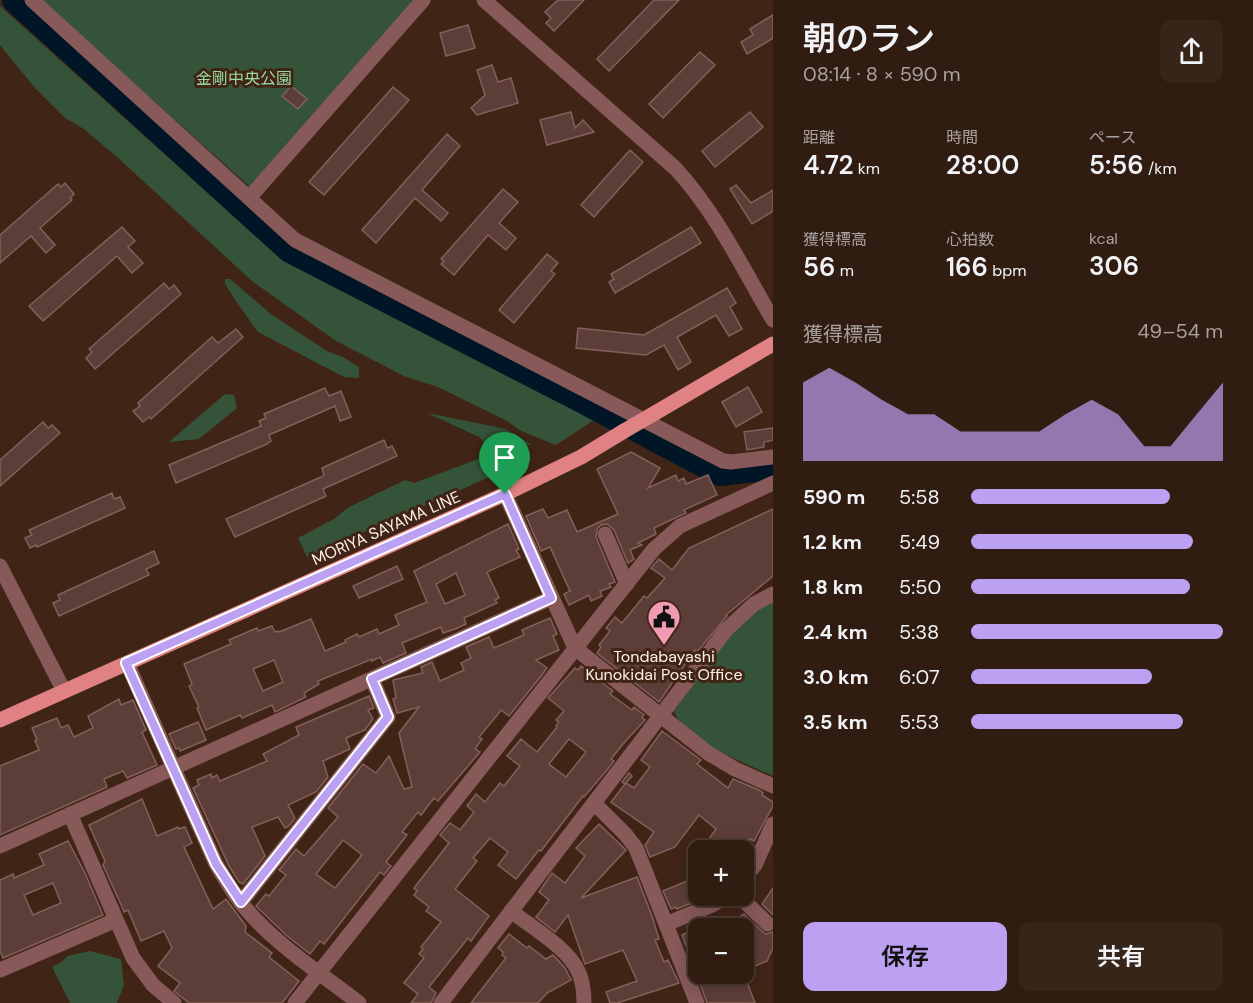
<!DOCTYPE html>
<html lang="ja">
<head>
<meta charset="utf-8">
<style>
  :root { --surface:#301c11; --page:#38251a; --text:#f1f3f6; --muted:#a8a19f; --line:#4b3a31; --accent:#bca0f2 }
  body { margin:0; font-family:"DM Sans","Noto Sans JP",sans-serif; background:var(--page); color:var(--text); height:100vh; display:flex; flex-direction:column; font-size:22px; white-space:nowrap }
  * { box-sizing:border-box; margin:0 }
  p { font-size:20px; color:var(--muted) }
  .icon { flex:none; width:33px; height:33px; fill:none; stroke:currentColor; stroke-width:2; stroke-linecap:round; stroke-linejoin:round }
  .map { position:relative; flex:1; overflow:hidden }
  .drawer { display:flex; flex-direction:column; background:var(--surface); width:480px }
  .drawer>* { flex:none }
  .fabs { position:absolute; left:688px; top:840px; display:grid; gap:12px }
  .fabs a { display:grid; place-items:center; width:66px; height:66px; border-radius:12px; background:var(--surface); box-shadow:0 3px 15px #0003,0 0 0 2px var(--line); font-size:30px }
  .pin { position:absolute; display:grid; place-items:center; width:51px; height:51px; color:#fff; margin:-62px -26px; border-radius:50% 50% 50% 0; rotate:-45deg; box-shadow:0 0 6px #0007 }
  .pin .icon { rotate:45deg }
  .round { display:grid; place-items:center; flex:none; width:63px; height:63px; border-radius:12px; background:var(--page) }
  .summary { display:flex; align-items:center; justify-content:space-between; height:102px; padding:0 30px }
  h1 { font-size:33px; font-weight:600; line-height:45px }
  .figures { display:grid; grid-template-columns:repeat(3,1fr); gap:9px; height:102px; padding:6px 30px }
  .figures div { display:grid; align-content:center }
  .figures b { font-size:26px; font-weight:600 }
  .figures small { font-size:16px; font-weight:400 }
  .figures p { font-size:16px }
  .chart { height:168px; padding:12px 30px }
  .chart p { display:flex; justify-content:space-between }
  .chart svg { width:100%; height:108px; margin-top:6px; fill:var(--accent); opacity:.7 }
  .action { display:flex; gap:12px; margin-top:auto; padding:12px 30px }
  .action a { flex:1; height:69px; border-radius:12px; background:var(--accent); color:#111; font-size:24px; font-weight:600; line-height:69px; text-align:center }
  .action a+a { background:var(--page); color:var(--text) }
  ul { padding:0 30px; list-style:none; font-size:20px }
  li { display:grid; grid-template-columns:96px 72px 1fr; align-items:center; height:45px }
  li i { height:15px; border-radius:8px; background:var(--accent) }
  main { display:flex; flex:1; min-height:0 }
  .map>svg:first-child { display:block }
  .green { fill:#345338 }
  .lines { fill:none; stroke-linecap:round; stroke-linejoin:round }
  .river { stroke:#001525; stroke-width:26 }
  .building { fill:#5d3d38; stroke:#83605a; stroke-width:1.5; fill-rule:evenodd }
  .minor { stroke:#875959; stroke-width:15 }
  .major { stroke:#e08284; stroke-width:15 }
  .major-bridge { stroke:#e08284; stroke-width:15 }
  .route-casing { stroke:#fff; stroke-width:12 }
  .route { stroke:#bca0f2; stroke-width:8 }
  .labels { text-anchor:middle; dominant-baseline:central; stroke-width:6; stroke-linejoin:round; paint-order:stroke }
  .park-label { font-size:16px; fill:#97da9f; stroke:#402517 }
  .street-label { font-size:16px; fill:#fef0e8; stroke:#402517 }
  .poi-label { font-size:16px; fill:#fef0e8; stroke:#402517 }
</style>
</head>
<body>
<main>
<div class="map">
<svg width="773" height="1003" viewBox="0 0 773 1003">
  <rect width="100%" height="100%" fill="#402517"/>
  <g class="green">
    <polygon points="41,0 415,0 250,187"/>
    <polygon points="0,6 280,258 594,420 556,445 521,431 507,421 438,387 404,376 336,341 252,281 117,157 84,129 65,118 35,88 0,45"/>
    <polygon points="225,279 230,279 272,315 327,351 343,357 359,367 359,378 344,377 258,332 238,304 225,284"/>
    <polygon points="225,394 234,395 237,408 199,439 169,442"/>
    <polygon points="427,413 506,429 532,445 489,448 479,437"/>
    <polygon points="489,455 533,458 307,557 298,538 334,519 349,507 405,480 414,483"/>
    <path d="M773,600V776C745,763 685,741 674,711C698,680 739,614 773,600Z"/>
    <polygon points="90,951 121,959 124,985 117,1003 70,1003 52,967 63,961 67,956"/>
  </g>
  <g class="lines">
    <polyline class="river" points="15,0 290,250 578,398 720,473 773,467"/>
  </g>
  <g class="building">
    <polygon points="558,0 584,0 554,31 546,23 551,18 545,12"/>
    <polygon points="654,0 679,0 609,71 597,59"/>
    <polygon points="773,15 773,38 747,54 741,42 753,35 750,29"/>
    <polygon points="468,25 475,48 446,56 440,33"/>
    <polygon points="700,52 715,65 663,118 649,104"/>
    <polygon points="492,65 498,82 511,78 518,103 477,115 471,108 485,95 477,70"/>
    <polygon points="291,86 307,99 298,109 282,96"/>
    <polygon points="393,87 409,100 324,195 309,182"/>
    <polygon points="571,112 575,128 583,120 594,132 547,145 540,120"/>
    <polygon points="750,112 763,127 715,167 702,151"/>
    <polygon points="447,134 460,146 422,190 448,213 441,221 415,198 376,243 362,230"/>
    <polygon points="630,150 643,162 594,217 581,205"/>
    <polygon points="65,183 74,194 70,198 72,200 40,228 55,245 46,253 31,236 0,263 0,235 58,184 61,187"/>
    <polygon points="736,185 751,203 773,190 773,211 752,224 730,189"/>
    <polygon points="503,189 518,202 499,223 516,238 506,250 488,235 454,275 441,264 444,261 441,259"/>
    <polygon points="122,227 135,241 128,247 143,263 132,273 117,256 43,321 29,306"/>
    <polygon points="691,227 701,243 615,293 609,282 614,279 611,274"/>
    <polygon points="547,254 558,263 551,271 555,274 514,323 499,310"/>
    <polygon points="164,283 169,289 174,285 181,294 95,369 86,358 92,352 89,349"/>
    <polygon points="727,288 736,303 730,307 742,329 729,336 716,315 677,337 691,362 678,370 664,345 646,355 576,348 578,328 644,335"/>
    <polygon points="236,329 243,337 151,419 149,417 143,422 133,411 140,406 138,403 212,337 218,343"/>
    <polygon points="748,387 762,412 736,427 722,402"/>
    <polygon points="325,388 329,396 341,391 351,417 340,421 335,406 269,435 271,441 267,444 176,483 169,465 261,426 259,421 266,418 264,414"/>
    <polygon points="43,422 48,428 52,425 60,433 0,486 0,460"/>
    <polygon points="773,428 773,440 764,442 764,447 747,450 744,432"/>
    <polygon points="384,440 387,448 392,446 397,456 323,489 326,496 235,537 226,519 321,477 324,475 322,468"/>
    <polygon points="631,452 660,468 648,488 676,475 678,481 684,478 686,484 708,475 717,495 684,510 686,513 654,528 656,534 638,543 642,545 630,550 634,559 628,563 614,530 607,524 601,525 597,529 596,537 615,582 609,584 611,587 600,591 602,596 591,601 589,595 569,605 564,594 570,591 550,547 541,551 526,516 543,509 548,518 567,510 577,532 618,514 597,469"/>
    <polygon points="112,493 114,499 120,497 125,508 37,547 36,545 30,548 25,538 32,535 29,530"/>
    <polygon points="773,509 773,576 726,615 727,616 697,652 695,650 659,702 597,653 601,647 599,645 610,631 606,628 615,617 622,623 644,596 647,598 665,578 651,568 659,559 672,570 689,548"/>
    <path d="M508,524L519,549L516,550L520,557L487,572L499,598L495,600L497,603L464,618L466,624L455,629L443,633L441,627L402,643L406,653L383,663L380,657L372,661V659L318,681L319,684L304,693L306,697L275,712L272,705L242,718L240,715L206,730L197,708L199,707L189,686L192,684L184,664L231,644L229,640L257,628L258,631L272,626L275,632L278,631L279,632L311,619L325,651L346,642L345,640L357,634L359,637L377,629L379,634L399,625L395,615L427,602L414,571ZM456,573L465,595L445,604L436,584ZM274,660L283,682L263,691L253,669Z"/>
    <polygon points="154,551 159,563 146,569 149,575 59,616 53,603 60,600 58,595"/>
    <polygon points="397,566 403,579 359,598 353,586"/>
    <path d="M550,618L557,634L553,636L559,650L536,660L547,668L542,675L509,716L501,710L498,714L479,737L482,739L475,749L480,752L438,801L434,798L421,815L418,812L402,832L407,835L386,862L391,866L387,871L384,875L380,872L324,944L320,941L310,954L286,935L256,906L266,894L269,896L286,875L279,870L296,849L304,856L338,817L328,808L363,764L376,773L389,756L404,789L412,787L399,733L419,707L397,713L393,699L396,698L393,680L423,673L421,667L432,662L440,681L464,670L461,663L471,658L466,647L489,637L494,648L524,635L522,630ZM343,840L362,855L335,888L316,874Z"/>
    <path d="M581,666L613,691L610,694L632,710L634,707L644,715L642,718L645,720L623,744L611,759L614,761L607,770L584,797L583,796L541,851L539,850L516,879L498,865L508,852L490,838L473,858L477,861L455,889L489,916L471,941L468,938L429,987L436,993L431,1003H411L418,994L404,983L424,958L419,954L423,949L421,947L441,922L426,911L429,907L414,895L417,891L414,888L449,843L440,835L450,823L460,830L474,812L467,806L476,794L485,802L500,783L504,786L520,766L507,756L521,739L537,752L557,727L556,726L559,722L556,720L564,711L548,698L575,668L578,670ZM569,739L586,752L566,777L549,764Z"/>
    <polygon points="369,696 374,708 368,710 373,719 365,730 346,738 350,749 323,761 328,777 316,792 288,805 295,818 289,826 285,828 278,817 252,827 265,856 243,884 239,882 229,866 193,788 199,785 197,780 211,774 212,778 217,775 220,781 267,761 263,754 299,735 296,727"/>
    <polygon points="119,699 121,705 133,700 146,730 142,732 157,765 127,778 123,771 104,779 107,787 0,835 0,766 39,750 35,741 37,740 32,728 57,718 61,728 68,725 74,737 93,728 88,716"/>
    <polygon points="198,722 206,740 180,751 179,748 176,749 169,734"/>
    <polygon points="662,731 701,760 697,764 728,788 733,779 759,790 763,793 762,795 773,802 773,806 754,841 750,839 742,850 701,850 716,829 699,815 675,847 650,857 645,845 654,832 611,802 625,784 622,782 629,773 632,776 626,783 634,788 650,767 641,760"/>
    <polygon points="142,799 157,836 178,827 179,829 185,827 192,843 184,847 213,909 226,899 246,926 245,932 272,953 269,957 299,981 282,1003 189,1003 174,991 180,983 158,966 172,948 164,931 141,941 128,910 124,912 122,907 103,865 105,861 89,825"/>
    <polygon points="599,824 626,850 581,898 637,877 652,916 659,939 655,940 664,962 668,960 679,983 617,1003 610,1003 606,992 637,981 623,950 585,964 568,915 555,932 536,917 549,900 539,892 552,873 565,883 585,856 576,848"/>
    <path d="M68,841L85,873L103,915L3,958L0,950V880L13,874L14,878L44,865L39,854ZM53,883L61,903L33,915L24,895Z"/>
    <polygon points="699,876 699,900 677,909 676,907 671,909 663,891"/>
    <polygon points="773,888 773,915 762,904"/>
    <polygon points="744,914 762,931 766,934 773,932 773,948 767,961 744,971 744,928 722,928"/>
    <polygon points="699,927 699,974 744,974 755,1003 707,1003 682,935"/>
    <polygon points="509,934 527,948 529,946 546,959 553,955 565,968 571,980 547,993 538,1003 471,1003 506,958 502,955 503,952 498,948"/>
  </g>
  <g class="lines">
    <g class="minor">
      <polyline points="32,0 295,240 723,461 731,462 773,457"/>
      <path d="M484,0L675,168C716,212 743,269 773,320"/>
      <polyline points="249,198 423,0"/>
      <polyline points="505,494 575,648 708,753 735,769 773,786"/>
      <polyline points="605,534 627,584"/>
      <polyline points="0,566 64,691"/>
      <path d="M127,663L216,864C224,877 232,891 241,903C273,943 319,972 359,1003"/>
      <polyline points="594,803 626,835 636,848 697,1003"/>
      <polyline points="70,814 133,958 153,985 174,1003"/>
      <polyline points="0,846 551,598"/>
      <polyline points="744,878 755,865 773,824"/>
      <polyline points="739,896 768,924"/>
      <polyline points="241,902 388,717 372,679"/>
      <path d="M511,911C531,927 568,948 578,971C583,981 584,992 584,1003"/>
      <polyline points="666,924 712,905 727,896"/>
      <polyline points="0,970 116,920"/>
      <polyline points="295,1003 654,549 680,526 773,483"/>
      <polyline points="441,1003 726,630 754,604 773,594"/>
    </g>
    <g class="major">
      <polyline points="655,413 773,344"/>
      <polyline points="0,720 505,494 581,457 624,431"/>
    </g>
    <polyline class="major-bridge" points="624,431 655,413"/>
  </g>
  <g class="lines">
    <defs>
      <polygon id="route" points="505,494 551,598 372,679 388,717 241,902 216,864 126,663"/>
    </defs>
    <use href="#route" class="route-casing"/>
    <use href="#route" class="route"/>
  </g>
  <defs>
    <symbol id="civic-pin" viewBox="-11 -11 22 30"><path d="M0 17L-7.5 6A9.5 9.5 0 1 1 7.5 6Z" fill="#f19ab2" stroke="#402517"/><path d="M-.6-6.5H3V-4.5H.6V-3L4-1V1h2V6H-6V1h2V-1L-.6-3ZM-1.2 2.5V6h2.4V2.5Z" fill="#111"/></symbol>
  </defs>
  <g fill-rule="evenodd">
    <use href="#civic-pin" x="645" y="598" width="38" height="52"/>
  </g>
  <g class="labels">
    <g class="park-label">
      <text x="244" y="78">金剛中央公園</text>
    </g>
    <g class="street-label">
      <text transform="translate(386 528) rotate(-24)">MORIYA SAYAMA LINE</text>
    </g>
    <g class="poi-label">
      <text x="664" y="656">Tondabayashi<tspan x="664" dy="18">Kunokidai Post Office</tspan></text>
    </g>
  </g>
</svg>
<div class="fabs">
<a>+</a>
<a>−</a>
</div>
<div class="pin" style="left:505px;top:494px;background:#1e9e55"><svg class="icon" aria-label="arrive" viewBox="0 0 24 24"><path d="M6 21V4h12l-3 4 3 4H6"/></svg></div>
</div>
<section class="drawer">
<div class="summary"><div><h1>朝のラン</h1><p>08:14 · 8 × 590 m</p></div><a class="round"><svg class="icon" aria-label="share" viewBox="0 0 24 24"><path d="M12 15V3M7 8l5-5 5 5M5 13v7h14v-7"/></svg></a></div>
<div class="figures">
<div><p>距離</p><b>4.72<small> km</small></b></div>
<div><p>時間</p><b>28:00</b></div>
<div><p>ペース</p><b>5:56<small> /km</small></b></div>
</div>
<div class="figures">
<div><p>獲得標高</p><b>56<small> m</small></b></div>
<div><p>心拍数</p><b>166<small> bpm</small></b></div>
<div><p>kcal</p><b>306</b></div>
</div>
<div class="chart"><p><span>獲得標高</span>49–54 m</p>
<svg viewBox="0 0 160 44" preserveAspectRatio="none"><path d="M0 44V12L10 6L20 12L30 19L40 25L50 25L60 32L70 32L80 32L90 32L100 25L110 19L120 25L130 38L140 38L150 25L160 12V44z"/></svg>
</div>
<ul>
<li><b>590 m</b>5:58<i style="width:79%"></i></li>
<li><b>1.2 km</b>5:49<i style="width:88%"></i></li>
<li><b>1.8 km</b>5:50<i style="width:87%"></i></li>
<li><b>2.4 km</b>5:38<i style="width:100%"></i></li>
<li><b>3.0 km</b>6:07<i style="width:72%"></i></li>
<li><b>3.5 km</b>5:53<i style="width:84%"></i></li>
</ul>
<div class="action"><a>保存</a><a>共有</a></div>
</section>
</main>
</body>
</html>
